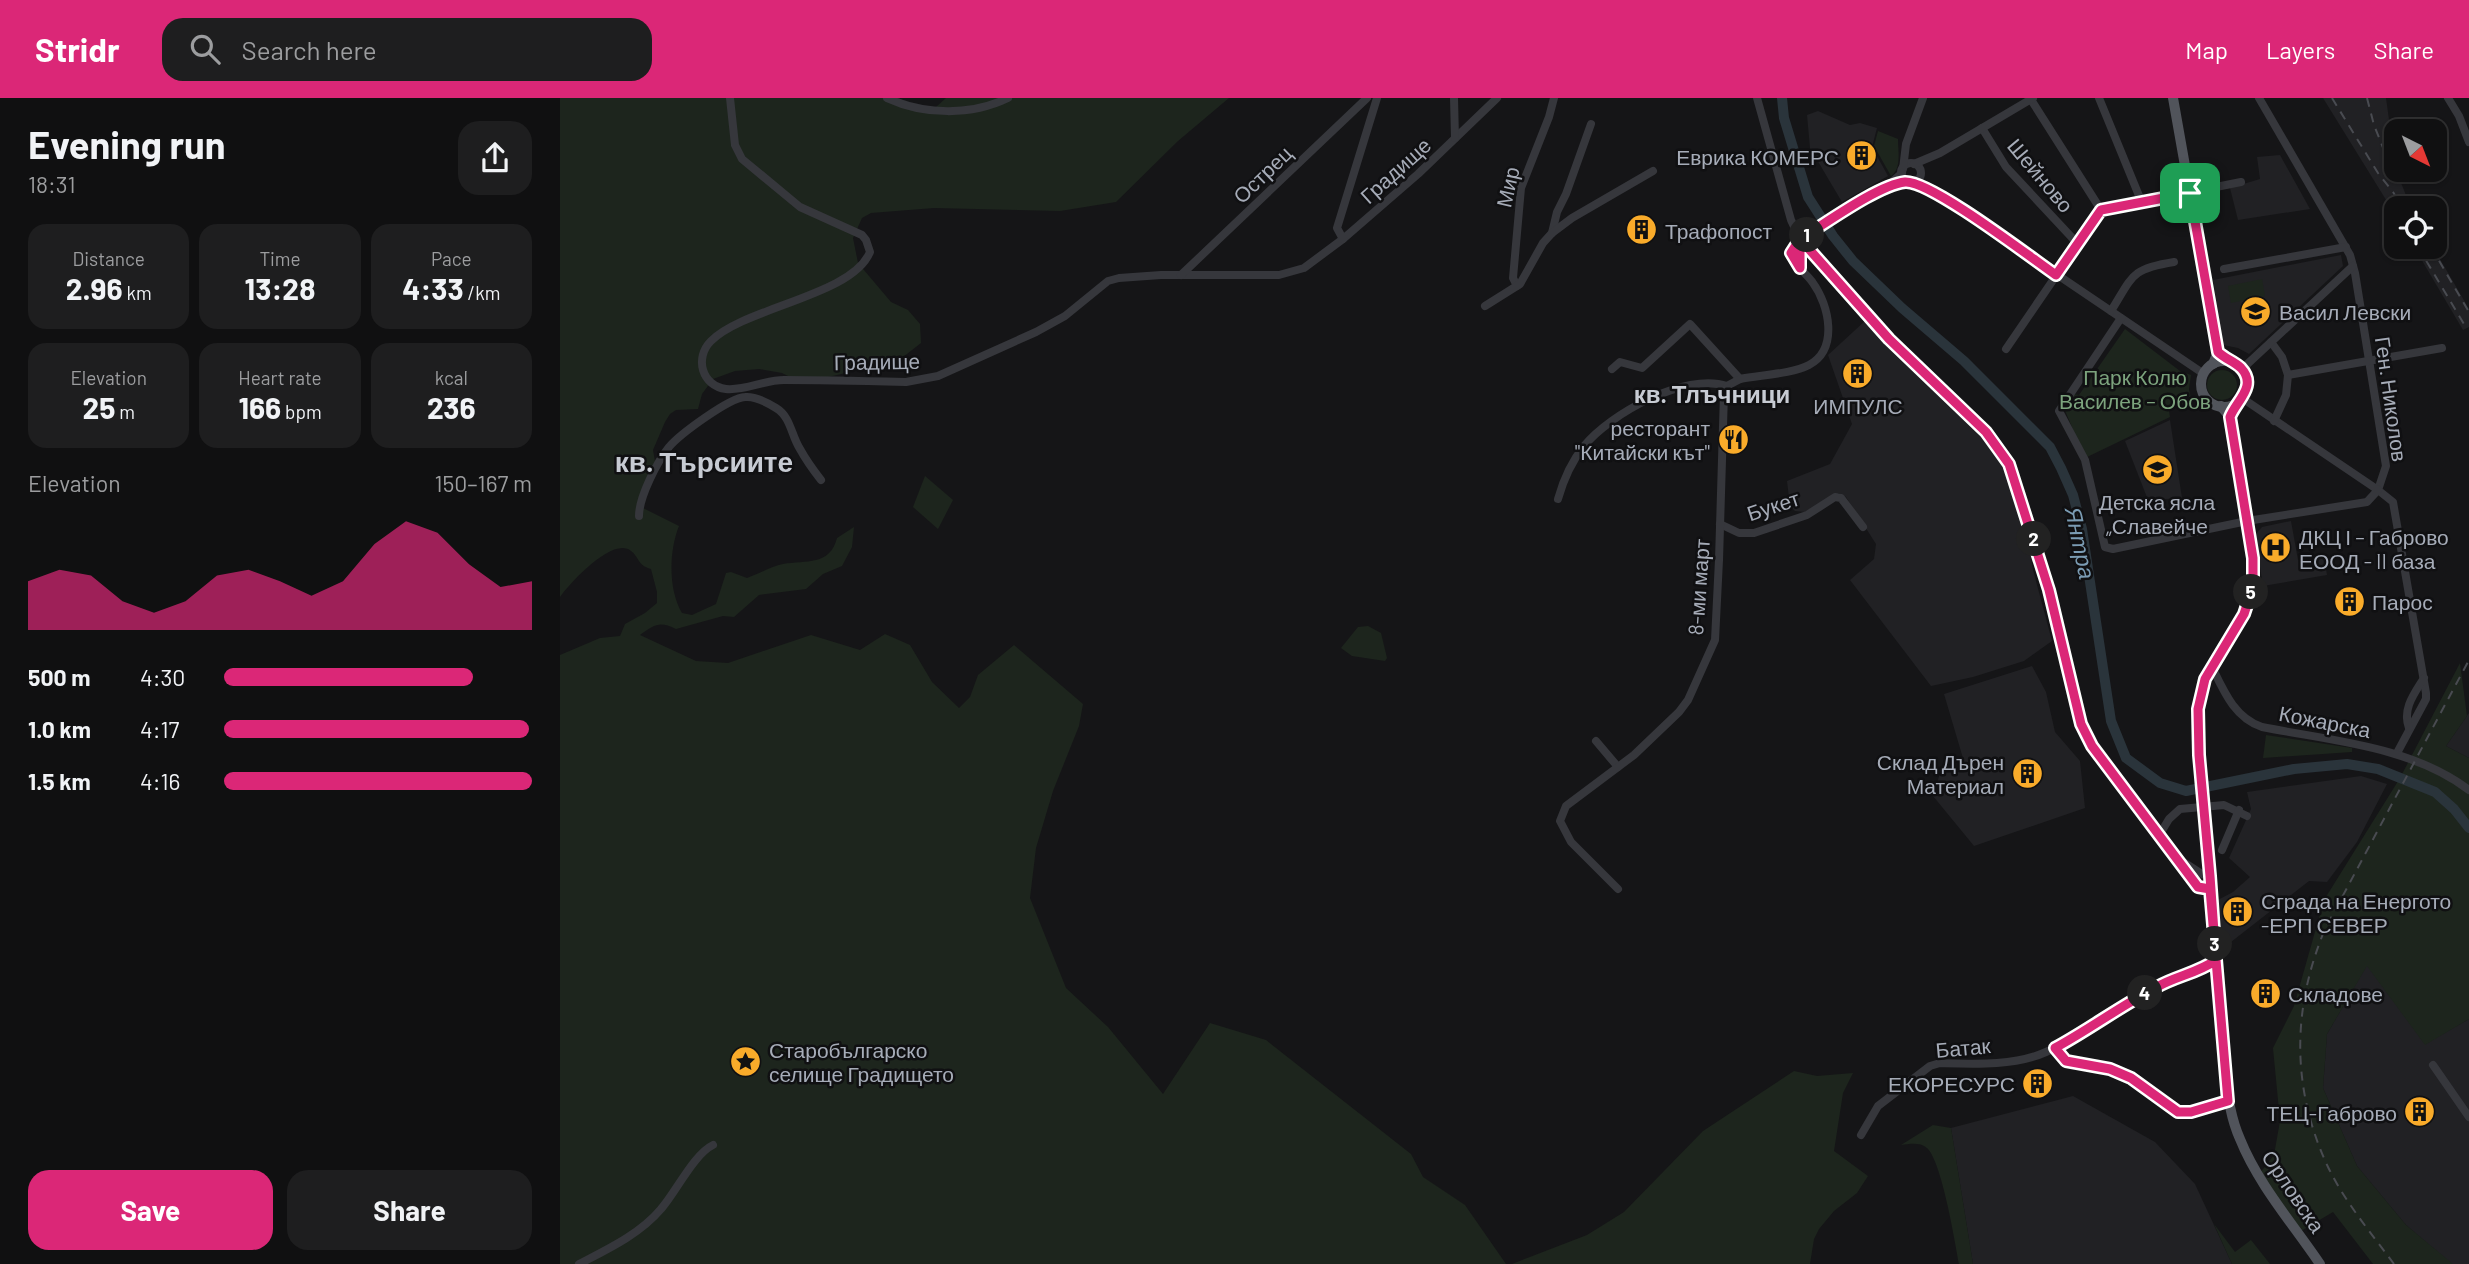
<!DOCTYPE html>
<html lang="en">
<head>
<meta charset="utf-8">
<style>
  :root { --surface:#101011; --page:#1e1e1f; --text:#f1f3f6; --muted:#9c9d9f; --line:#303031; --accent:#db2777 }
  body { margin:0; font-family:Barlow,sans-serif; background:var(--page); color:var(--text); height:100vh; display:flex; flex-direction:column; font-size:26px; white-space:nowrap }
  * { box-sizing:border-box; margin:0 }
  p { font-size:23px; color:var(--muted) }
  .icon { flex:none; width:38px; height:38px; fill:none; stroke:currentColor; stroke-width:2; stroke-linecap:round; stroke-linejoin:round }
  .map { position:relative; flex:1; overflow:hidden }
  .sheet { display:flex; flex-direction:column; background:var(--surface); width:560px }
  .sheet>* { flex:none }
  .needle { width:46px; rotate:138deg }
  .fabs { position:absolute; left:1824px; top:21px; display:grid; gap:14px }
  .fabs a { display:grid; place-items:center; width:63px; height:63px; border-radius:14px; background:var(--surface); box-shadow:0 2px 5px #0004,0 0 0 2px var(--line); font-size:35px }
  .pin { position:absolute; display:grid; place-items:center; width:60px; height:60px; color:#fff; margin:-30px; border-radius:14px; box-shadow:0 4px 10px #0006 }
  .km { position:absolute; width:35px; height:35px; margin:-18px; border-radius:50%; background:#222; color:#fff; font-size:19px; line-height:35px; text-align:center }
  .round { display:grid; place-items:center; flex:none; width:74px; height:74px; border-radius:21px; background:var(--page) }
  .head { display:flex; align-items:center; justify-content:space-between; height:119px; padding:0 28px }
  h1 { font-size:38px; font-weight:700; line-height:52px }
  .figures { display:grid; grid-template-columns:repeat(3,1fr); gap:10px; height:119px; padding:7px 28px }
  .figures div { display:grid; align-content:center; border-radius:18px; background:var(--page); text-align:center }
  .figures b { font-size:30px; font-weight:700 }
  .figures small { font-size:19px; font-weight:400 }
  .figures p { font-size:19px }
  .chart { height:196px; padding:14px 28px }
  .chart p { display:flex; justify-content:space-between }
  .chart svg { width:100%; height:126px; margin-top:7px; fill:var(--accent); opacity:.7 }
  .button { display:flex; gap:14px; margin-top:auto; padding:14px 28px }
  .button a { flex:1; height:80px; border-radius:21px; background:var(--accent); color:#fff; font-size:28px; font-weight:700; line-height:80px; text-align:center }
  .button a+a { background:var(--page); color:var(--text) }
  ul { padding:0 28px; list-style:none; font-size:23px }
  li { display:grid; grid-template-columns:112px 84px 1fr; align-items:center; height:52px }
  li i { height:18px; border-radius:9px; background:var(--accent) }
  header { display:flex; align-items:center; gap:42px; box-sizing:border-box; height:98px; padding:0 35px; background:var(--accent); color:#fff }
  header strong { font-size:33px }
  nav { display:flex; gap:38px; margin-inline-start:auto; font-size:24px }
  .search { width:490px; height:63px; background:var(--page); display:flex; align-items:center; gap:18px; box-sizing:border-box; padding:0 24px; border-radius:21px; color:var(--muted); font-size:26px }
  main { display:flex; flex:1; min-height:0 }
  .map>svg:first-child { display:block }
  .built { fill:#212124 }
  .green { fill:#1d251d }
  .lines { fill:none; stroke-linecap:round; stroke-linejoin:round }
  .river { stroke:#2a343b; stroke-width:10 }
  .minor { stroke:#36373c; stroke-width:8 }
  .major { stroke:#51545b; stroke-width:10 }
  .rail { stroke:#494b51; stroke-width:2; stroke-dasharray:9 7; stroke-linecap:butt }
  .major-bridge { stroke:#51545b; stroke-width:10 }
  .route-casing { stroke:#fff; stroke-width:14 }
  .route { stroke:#db2777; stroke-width:9 }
  .labels { text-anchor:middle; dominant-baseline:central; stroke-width:5; stroke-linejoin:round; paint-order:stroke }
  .poi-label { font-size:21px; fill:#a6acb8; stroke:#101012; text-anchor:start }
  .street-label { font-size:21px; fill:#a6acb8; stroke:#101012 }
  .park-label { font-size:21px; fill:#7ca37d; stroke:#101012 }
  .water-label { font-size:23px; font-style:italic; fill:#7b9cb4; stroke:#101012 }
  .quarter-label { font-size:24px; font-weight:bold; fill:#c7cbd3; stroke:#101012 }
  .district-label { font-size:28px; font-weight:bold; fill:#c7cbd3; stroke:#101012 }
</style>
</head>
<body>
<header>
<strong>Stridr</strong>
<div class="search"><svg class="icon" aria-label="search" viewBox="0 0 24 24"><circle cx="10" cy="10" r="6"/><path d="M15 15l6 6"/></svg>Search here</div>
<nav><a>Map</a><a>Layers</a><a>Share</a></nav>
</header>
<main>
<section class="sheet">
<div class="head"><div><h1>Evening run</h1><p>18:31</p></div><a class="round"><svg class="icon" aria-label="share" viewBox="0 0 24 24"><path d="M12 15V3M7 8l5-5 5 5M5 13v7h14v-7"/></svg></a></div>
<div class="figures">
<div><p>Distance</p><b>2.96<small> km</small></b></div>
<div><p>Time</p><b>13:28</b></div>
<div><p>Pace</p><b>4:33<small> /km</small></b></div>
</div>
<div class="figures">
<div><p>Elevation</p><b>25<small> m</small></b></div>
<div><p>Heart rate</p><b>166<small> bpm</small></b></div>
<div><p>kcal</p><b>236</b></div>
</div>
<div class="chart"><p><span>Elevation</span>150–167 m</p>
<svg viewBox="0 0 160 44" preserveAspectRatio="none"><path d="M0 44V27L10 23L20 25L30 34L40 38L50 34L60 25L70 23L80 27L90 32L100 27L110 14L120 6L130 10L140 21L150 29L160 27V44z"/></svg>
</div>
<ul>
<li><b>500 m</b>4:30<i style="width:81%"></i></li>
<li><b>1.0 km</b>4:17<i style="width:99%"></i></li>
<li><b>1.5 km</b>4:16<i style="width:100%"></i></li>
</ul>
<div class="button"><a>Save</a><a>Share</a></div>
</section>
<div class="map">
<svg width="1909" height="1166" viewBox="0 0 1909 1166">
  <rect width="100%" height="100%" fill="#151517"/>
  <g class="built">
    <polygon points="1763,0 1826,0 1836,72 1851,110 1836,110 1836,118"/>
    <polygon points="1258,13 1290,27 1300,25 1317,30 1312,49 1328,78 1282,104 1250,50 1247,17"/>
    <polygon points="1720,57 1750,111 1678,122 1670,90 1700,81 1697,59"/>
    <polygon points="1854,149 1873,149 1909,211 1909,229 1903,232"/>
    <polygon points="1781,157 1783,168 1689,256 1678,250 1663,247 1653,182"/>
    <polygon points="1306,222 1438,355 1450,375 1468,440 1473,472 1492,543 1464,563 1413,579 1371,588 1290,482 1314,461 1316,446 1286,399 1279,395 1245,414 1235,413 1230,408 1227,383 1270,366 1292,326 1268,257"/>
    <polygon points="1610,322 1622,400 1588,402 1565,343"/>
    <polygon points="1731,423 1738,462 1764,458 1767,477 1703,488 1695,437 1702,429"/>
    <polygon points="1472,568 1486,594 1495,634 1520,663 1525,710 1414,748 1373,698 1381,672 1405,667 1384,596"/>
    <polygon points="1909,615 1909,660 1886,648"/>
    <polygon points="1801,678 1827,686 1797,744 1767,784 1749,783 1662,851 1659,843 1656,803 1673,794 1690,779 1669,760 1691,711 1687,694"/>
    <polygon points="1807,867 1865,946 1909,921 1909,1166 1892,1166 1846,1127 1797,1068 1763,990 1767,936"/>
    <polygon points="1513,998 1595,1044 1635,1086 1672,1166 1413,1166 1391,1030"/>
  </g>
  <g class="green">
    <path d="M0,0H339L361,14L376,9L386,0H669L618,43L556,104L500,113L374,110L311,115L302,120L293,140L298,165L331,204L348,212L360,226L361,245L338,263L242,285L222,275L199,271L175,273L153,281L142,296L138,311L116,312L110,316L105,324L93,352L96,369L79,408L119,428C109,453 108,491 122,515L132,517L156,506L166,475L171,474L187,480C199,476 212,468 223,466C246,462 270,468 277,440L294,429L292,449L282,468L263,476L246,491L199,497L174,519L163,518L116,531C100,523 95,526 80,537L136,563L168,565L251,537L300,552L325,536L350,547L372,584L399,610L410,599L418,577L454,547L523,606L519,628L493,693L476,750L470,800L506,890L548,929L603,996L650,925L706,942L851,1056L863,1079L905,1107L946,1166H0V557L40,540L60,538L65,526L85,515L97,505V494L91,471C77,467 80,460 71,453C53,438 10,485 0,499Z"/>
    <path d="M1318,33L1338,41C1338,54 1342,70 1331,78L1314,48Z"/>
    <polygon points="1702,181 1705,198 1671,205 1668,188"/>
    <polygon points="1565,231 1620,273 1631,277 1629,291 1631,301 1609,313 1610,319 1525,360 1504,310 1513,296 1519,297"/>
    <circle cx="1662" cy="287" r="15"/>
    <polygon points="365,378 393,402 378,431 353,409"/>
    <polygon points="808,528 821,535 827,560 825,563 792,558 781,550 798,529"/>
    <polygon points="1900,565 1907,618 1886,648 1909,660 1909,921 1865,947 1807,868 1767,936 1763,990 1797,1068 1846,1127 1893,1166 1813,1166 1773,1114 1741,1133 1700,1075 1714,1057 1720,1023 1713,950 1734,908 1764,802 1840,680"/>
    <polygon points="1706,637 1792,650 1792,654 1703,660"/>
    <polygon points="1234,973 1257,978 1293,975 1283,995 1274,1053 1308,1078 1297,1095 1274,1113 1259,1131 1254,1141 1250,1166 952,1166 1027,1137 1064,1114 1143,1033"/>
    <path d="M1373,1027L1391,1030L1413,1166H1399C1395,1144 1382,1064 1367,1050C1360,1044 1350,1046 1341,1047Z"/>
    <polygon points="1654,1126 1675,1154 1691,1142 1710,1166 1672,1166"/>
  </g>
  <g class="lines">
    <polyline class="river" points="1222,0 1224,20 1248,99 1273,138 1293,163 1342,210 1404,263 1490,349 1501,370 1513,397 1522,431 1551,623 1566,660 1600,685 1626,693 1734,671 1787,666 1818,671 1875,694 1894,711 1909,730"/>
    <g class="minor">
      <path d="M170,0L175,47L182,61L240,109L302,137L306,142L310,154C292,198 185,209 151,243C134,260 142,288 166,291C185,293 204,282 224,282C264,282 305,283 346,284L378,278L476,234L505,218L548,183L559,180L601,177H719L744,170L783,141L858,76L937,0"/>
      <path d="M327,0C364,17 411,18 448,0"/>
      <polyline points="894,0 895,40"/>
      <polyline points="1197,0 1231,122 1240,141 1329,241 1426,334 1449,366 1489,492 1521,626 1532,648 1638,789 1650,791"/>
      <polyline points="1470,0 1541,112"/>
      <polyline points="1539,0 1582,105"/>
      <polyline points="1699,0 1790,157 1795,175 1826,368 1818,392 1833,404 1866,595 1866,601 1837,655"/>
      <polyline points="1888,0 1899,18 1909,44"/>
      <polyline points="1422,30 1446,69 1517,145"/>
      <circle cx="1351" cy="75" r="10"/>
      <polyline points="1354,66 1380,55 1473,0"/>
      <polyline points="1343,71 1346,46 1363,0"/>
      <polyline points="1352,85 1378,96 1644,276"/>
      <polyline points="992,135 997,114 1006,96 1031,26"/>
      <polyline points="783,141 777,130 817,0"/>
      <polyline points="1240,170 1241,141"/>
      <polyline points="1664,171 1786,149"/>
      <polyline points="621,177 807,0"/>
      <polyline points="957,188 953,180 961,90 989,19 994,0"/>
      <polyline points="925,208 960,186 983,145 992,135 1012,120 1093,73"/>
      <path d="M1551,213C1573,178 1570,171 1614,164"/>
      <polyline points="1561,220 1499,313 1525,362 1545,449 1553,451 1687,423 1807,404 1818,392 1682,300"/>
      <polyline points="1711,244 1722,259 1728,277"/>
      <polyline points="1446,251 1541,112 1681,84"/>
      <polyline points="1052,271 1060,264 1082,270 1130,226 1180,281"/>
      <polyline points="1682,271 1793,168"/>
      <polyline points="1714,323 1726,297 1728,277 1882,250"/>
      <path d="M998,401C1003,383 1012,363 1024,348C1050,316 1125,274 1167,288"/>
      <path d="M79,418C79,399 97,364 109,349C120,336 169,300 185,299C195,298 208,305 216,310C231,319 231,337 240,351C246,362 254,373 261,382"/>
      <polyline points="1160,426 1179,435 1194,435 1247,417 1275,399 1281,400 1303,429"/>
      <path d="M1652,569C1664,594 1675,620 1702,629C1772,643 1851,648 1909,692"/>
      <path d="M1849,630C1842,611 1854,596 1864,580"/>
      <polyline points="1036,643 1058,669"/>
      <polyline points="1600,736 1609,721 1620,711 1664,707 1687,718"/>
      <polyline points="1662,752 1679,712"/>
      <polyline points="1622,763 1642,776 1650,778"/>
      <path d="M1058,791L1011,744L1000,723L1006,708L1074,657L1119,614L1128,602L1155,542L1159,462L1164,295L1167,288L1180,281C1200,277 1232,276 1249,267C1279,251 1269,207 1253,185C1247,176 1236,169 1232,159C1229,152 1236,146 1240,141L1325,90L1342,75"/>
      <polyline points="1495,950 1506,963 1550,971 1571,980 1618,1014 1631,1014 1668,1003"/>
      <polyline points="1873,967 1909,1019"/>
      <path d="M1301,1037L1318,1008L1370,968L1380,965C1414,966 1455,968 1486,954C1522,938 1553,912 1588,893C1610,882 1636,877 1656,861"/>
      <path d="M19,1166C48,1151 80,1136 101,1111C116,1094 134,1056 153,1047"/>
    </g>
    <g class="major">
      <polyline points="1613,0 1658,254 1653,266"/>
      <circle cx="1664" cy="286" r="23"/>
      <polyline points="1638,657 1638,611 1642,591 1652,569 1680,525 1693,487 1693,460 1670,319 1661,308"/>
      <path d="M1644,718L1665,977C1668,999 1671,1021 1680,1041C1698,1086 1733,1126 1760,1166"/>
    </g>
    <g class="rail">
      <polyline points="1772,0 1818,75 1833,94 1843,110"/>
      <polyline points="1807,0 1814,27 1837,85"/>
      <polyline points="1858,149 1904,226"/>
      <polyline points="1871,149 1909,214"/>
      <path d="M1834,1166C1811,1135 1785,1104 1768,1069C1731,990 1732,910 1765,831L1909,562"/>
    </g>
    <polyline class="major-bridge" points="1638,657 1644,718"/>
  </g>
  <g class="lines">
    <defs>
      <path id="route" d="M1630,95L1541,112L1496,177C1470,159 1370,82 1345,84C1318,87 1265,126 1240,141V170L1231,155L1240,141L1329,241L1426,334L1449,366L1489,492L1521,626L1532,648L1638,789L1650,791L1668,1003L1631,1014H1618L1571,980L1550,971L1506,963L1495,950C1530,931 1562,907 1597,889C1616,878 1638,875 1656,862L1650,778L1639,657L1638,611L1645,581L1684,516L1690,498L1693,479V460L1670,319C1676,303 1698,288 1681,270C1674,263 1665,261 1658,254L1630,95"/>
    </defs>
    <use href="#route" class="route-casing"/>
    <use href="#route" class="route"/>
  </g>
  <defs>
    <symbol id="building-disc" viewBox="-11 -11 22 22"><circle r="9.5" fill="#f9ab2a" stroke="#101012"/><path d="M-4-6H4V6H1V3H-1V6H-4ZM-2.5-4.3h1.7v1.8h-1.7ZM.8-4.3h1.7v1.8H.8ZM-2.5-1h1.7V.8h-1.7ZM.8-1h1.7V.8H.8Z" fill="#111"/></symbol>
    <symbol id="school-disc" viewBox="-11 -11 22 22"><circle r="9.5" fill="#f9ab2a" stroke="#101012"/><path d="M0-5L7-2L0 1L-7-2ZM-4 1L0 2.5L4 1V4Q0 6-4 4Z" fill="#111"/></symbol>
    <symbol id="restaurant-disc" viewBox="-11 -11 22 22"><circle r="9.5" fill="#f9ab2a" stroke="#101012"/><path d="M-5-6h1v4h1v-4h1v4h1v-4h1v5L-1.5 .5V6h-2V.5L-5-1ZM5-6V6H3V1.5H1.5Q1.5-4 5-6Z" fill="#111"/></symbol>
    <symbol id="hospital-disc" viewBox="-11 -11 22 22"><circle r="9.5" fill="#f9ab2a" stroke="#101012"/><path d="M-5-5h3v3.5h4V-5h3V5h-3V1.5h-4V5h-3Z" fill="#111"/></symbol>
    <symbol id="sight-disc" viewBox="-11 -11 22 22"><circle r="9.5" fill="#f9ab2a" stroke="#101012"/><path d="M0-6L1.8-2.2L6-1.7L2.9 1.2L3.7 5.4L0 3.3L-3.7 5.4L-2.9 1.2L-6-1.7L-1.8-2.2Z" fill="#111"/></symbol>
  </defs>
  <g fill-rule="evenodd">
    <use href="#building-disc" x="1284" y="40" width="35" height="35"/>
    <use href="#building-disc" x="1064" y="114" width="35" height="35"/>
    <use href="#school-disc" x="1678" y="196" width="35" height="35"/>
    <use href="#building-disc" x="1280" y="258" width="35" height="35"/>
    <use href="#restaurant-disc" x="1156" y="324" width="35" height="35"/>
    <use href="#school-disc" x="1580" y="354" width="35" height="35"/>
    <use href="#hospital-disc" x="1698" y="432" width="35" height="35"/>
    <use href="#building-disc" x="1772" y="486" width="35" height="35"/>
    <use href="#building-disc" x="1450" y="658" width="35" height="35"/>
    <use href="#building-disc" x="1660" y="796" width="35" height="35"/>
    <use href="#building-disc" x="1688" y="878" width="35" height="35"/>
    <use href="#sight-disc" x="168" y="946" width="35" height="35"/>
    <use href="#building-disc" x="1460" y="968" width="35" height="35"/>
    <use href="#building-disc" x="1842" y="996" width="35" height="35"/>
  </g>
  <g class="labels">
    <g class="poi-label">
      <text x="1279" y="58" text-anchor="end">Еврика КОМЕРС</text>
      <text x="1105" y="132">Трафопост</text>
      <text x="1719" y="213">Васил Левски</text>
      <text x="1298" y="307" text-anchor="middle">ИМПУЛС</text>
      <text x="1150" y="329" text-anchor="end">ресторант<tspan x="1150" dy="24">"Китайски кът"</tspan></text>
      <text x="1597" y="403" text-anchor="middle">Детска ясла<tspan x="1597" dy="24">„Славейче</tspan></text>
      <text x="1739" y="438">ДКЦ І – Габрово<tspan x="1739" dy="24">ЕООД - II база</tspan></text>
      <text x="1812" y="503">Парос</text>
      <text x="1444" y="663" text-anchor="end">Склад Дърен<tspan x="1444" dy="24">Материал</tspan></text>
      <text x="1701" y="802">Сграда на Енергото<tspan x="1701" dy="24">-ЕРП СЕВЕР</tspan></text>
      <text x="1728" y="895">Складове</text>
      <text x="209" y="951">Старобългарско<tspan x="209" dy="24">селище Градището</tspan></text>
      <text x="1455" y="985" text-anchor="end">ЕКОРЕСУРС</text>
      <text x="1837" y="1014" text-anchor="end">ТЕЦ-Габрово</text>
    </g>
    <g class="street-label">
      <text transform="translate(835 72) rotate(-42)">Градище</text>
      <text transform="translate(702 76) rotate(-44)">Острец</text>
      <text transform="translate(1481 77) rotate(50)">Шейново</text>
      <text transform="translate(947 89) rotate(-77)">Мир</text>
      <text transform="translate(317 263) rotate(-1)">Градище</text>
      <text transform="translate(1832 301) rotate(82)">Ген. Николов</text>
      <text transform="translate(1213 407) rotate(-18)">Букет</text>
      <text transform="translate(1138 489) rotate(-86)">8-ми март</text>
      <text transform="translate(1765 623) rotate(11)">Кожарска</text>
      <text transform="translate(1403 949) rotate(-5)">Батак</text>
      <text transform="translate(1734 1093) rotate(56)">Орловска</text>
    </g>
    <g class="park-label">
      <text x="1575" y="278">Парк Колю<tspan x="1575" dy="24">Василев – Обов</tspan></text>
    </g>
    <g class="water-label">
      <text transform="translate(1521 445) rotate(78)">Янтра</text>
    </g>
    <g class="quarter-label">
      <text x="1152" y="295">кв. Тлъчници</text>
    </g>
    <g class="district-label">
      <text x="144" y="363">кв. Търсиите</text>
    </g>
  </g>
</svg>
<div class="fabs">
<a><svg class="needle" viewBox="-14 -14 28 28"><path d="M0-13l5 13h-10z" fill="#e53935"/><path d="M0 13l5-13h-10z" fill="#9c9d9f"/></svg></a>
<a><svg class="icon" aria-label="locate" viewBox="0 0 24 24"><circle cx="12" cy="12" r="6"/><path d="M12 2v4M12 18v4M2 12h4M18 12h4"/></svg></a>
</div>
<div class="pin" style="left:1630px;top:95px;background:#1e9e55"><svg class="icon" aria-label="arrive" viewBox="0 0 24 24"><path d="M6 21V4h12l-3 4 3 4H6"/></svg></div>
<b class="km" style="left:1247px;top:137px">1</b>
<b class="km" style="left:1474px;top:441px">2</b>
<b class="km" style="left:1655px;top:846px">3</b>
<b class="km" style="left:1585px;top:895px">4</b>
<b class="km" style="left:1691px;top:494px">5</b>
</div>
</main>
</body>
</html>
